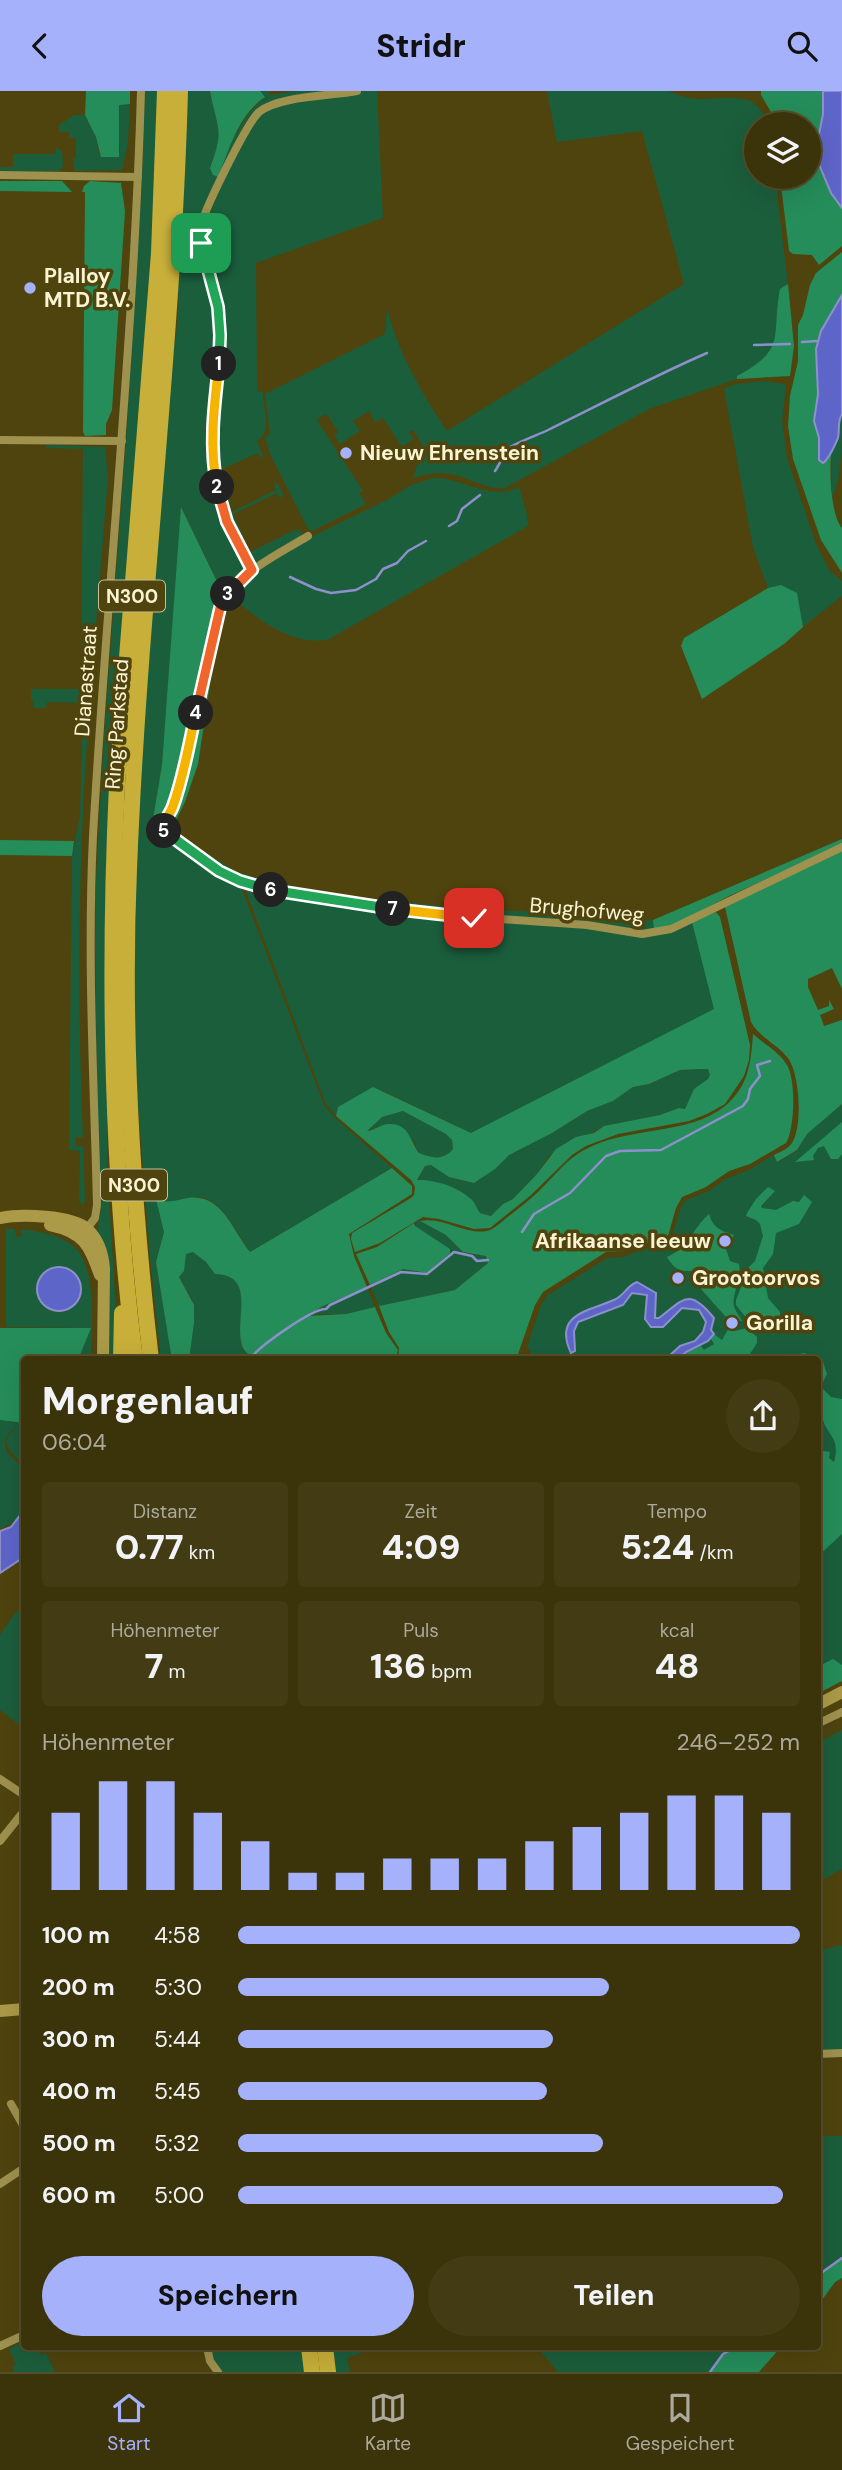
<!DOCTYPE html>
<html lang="de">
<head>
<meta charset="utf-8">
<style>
  :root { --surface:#3b330a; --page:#423b13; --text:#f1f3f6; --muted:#acaa9c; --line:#544e2b; --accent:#a6b1fc }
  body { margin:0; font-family:"DM Sans",sans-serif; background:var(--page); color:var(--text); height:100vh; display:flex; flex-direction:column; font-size:26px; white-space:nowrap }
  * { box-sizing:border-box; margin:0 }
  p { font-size:23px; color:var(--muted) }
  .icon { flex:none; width:38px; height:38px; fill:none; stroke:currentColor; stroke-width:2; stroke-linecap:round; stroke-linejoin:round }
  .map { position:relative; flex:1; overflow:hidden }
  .details { position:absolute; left:21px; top:1265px; width:800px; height:994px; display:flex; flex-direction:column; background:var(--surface); border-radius:7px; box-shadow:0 7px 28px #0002,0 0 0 2px var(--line) }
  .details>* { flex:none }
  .buttons { position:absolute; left:744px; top:21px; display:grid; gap:14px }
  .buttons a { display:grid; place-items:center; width:77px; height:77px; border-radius:50%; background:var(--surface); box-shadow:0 7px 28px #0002,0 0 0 2px var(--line); font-size:35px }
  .pin { position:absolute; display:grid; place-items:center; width:60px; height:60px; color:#fff; margin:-30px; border-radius:14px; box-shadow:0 4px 10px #0006 }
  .km { position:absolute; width:35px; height:35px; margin:-18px; border-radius:50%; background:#222; color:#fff; font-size:19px; line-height:35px; text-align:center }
  .round { display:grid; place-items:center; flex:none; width:74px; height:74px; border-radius:37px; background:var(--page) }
  .summary { display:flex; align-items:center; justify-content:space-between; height:119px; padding:0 21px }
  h1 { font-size:38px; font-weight:800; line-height:52px }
  .figures { display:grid; grid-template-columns:repeat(3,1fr); gap:10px; height:119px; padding:7px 21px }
  .figures div { display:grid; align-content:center; border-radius:7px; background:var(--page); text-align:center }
  .figures b { font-size:35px; font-weight:800 }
  .figures small { font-size:19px; font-weight:400 }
  .figures p { font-size:19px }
  .chart { height:196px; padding:14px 21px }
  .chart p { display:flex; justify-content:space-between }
  .chart svg { width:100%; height:126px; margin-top:7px; stroke:var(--accent); stroke-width:6 }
  .button { display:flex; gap:14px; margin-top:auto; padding:14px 21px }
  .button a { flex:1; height:80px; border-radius:42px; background:var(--accent); color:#111; font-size:28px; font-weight:800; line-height:80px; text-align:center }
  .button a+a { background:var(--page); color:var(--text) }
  ul { padding:0 21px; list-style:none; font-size:23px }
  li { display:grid; grid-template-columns:112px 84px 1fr; align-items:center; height:52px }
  li i { height:18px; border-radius:9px; background:var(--accent) }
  header { display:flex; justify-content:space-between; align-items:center; height:91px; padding:0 21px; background:var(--accent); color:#111; font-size:32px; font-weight:800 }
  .dock { display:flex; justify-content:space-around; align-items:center; height:98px; border-top:2px solid var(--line); background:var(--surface); font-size:19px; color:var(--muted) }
  .dock a { display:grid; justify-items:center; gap:4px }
  .dock .current { color:var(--accent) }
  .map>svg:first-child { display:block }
  .green { fill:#1b5e3c; fill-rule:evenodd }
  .forest { fill:#258d5a; fill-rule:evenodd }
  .water { fill:#5e65c8; stroke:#8d90cb; stroke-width:2 }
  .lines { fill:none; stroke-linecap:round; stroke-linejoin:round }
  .stream { stroke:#8d90cb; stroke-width:2.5 }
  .street { stroke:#9f914e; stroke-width:8 }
  .secondary { stroke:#ab9a48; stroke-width:12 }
  .highway { stroke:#c7af3a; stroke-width:16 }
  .split-1-casing { stroke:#fff; stroke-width:14 }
  .split-2-casing { stroke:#fff; stroke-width:14 }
  .split-3-casing { stroke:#fff; stroke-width:14 }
  .split-4-casing { stroke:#fff; stroke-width:14 }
  .split-5-casing { stroke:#fff; stroke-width:14 }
  .split-6-casing { stroke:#fff; stroke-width:14 }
  .split-7-casing { stroke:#fff; stroke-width:14 }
  .split-8-casing { stroke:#fff; stroke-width:14 }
  .split-1 { stroke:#22a559; stroke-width:9 }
  .split-2 { stroke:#f5b400; stroke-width:9 }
  .split-3 { stroke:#f0652b; stroke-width:9 }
  .split-4 { stroke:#f0652b; stroke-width:9 }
  .split-5 { stroke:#f5b400; stroke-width:9 }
  .split-6 { stroke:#22a559; stroke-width:9 }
  .split-7 { stroke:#22a559; stroke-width:9 }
  .split-8 { stroke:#f5b400; stroke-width:9 }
  .poi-dot { fill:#a6b1fc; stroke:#4f440e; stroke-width:2.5 }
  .labels { text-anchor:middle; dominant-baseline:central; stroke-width:7; stroke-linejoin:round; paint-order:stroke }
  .shield { fill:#4f440e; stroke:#c7be97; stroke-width:2 }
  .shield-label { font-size:19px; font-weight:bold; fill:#fbf3d2 }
  .poi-label { font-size:21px; font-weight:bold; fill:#fbf3d2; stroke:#4f440e; text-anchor:start }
  .street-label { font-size:21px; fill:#fbf3d2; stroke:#4f440e }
</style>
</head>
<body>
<header><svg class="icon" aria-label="back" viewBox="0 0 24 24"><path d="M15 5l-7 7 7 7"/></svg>Stridr<svg class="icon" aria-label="search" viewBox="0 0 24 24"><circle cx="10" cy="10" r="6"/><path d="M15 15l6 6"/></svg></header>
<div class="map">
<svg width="842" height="2281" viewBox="0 0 842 2281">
  <rect width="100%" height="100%" fill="#4f440e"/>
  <g class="green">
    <polygon points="145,0 159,0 157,64 107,1000 107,1074 119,1269 108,1269 97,1143 101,1117 97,1025 95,808 104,645 126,349 142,86"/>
    <path d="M186,0H210C217,38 225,37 210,77L217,86C230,56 239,27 265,6L260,0H269L270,4L296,0H343L255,21L244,34L198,136L218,227L211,372L248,476L223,503L182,417L162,674L153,728L146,739L158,740L165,748L240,793L324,1014L334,1026L392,1077L250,1161C238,1144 221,1107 199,1106C187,1106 177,1110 166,1112L164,1141L156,1171L172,1269H161L150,1166L133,951V816L146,606L172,268C178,238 180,210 177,179Z"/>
    <path d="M368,0H377L383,127L256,172L257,300L263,301C262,318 274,338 257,350L263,365L261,368L259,363H256L222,378L232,421L276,399L274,392L278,393L283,404L280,408L277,402L233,423L250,461L295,439H300L302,442L301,445L259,473L251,471L225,418L213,356L222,246L204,154L203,136L243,48L262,22L282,13Z"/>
    <path d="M547,0H668C678,4 688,8 699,8C733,7 758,0 767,33H756V86H775L788,193C769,208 783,237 773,257C766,270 750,278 737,285V288L649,318L505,397C486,399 471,387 454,384C440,380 426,383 413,387L419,368L413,359L422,353L413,339L409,341L413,348L402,356L383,327L375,331L369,320L353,330L360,340L340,353L334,344L338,341L329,326L325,323L317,329L363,400L359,402L366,413L312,440L308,438L270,363L265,346L270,343L265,303L385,243L387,217C398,262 421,301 447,340L684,193L642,40L557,51Z"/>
    <polygon points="119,13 130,13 128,52 122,79 75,80 73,67 76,67 76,47 69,47 69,41 59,41 59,34 74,24 85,24 96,46 99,63 120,63"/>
    <polygon points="56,57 62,60 63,76 59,80 0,80 0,76 13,76 13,63 56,63"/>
    <polygon points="764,290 785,293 786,295 782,330 787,367 816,453 829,479 842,490 842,505 803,536 798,513 781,494 768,497 753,456 724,297 737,293"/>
    <path d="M842,323C842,343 842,393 832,405L831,361L837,348L839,327Z"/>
    <path d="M48,354L105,356L108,385C100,490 90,595 84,699C78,815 78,930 83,1046H75L76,1055H83L85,1109L83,1114L79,1109L80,1060L69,1059L72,765L80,725L83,612L47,611L46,617H34V610H31V598H83L84,586H81L83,358L45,357Z"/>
    <path d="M433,387C463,386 489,411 519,396L527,424L528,435L327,549C288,554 257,527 229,504L241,491L303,450L389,408L409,395Z"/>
    <polygon points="170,743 176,743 235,780 283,795 339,804 468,818 562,822 624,830 653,829 654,840 440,821 272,797 229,782"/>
    <polygon points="244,795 434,826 591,837 641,845 666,843 692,831 715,918 471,1042 381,999 338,1016 336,1025 326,1013 322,1003"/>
    <path d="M701,978H708L710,984L708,988L694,998L685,1018L679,1017L660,1024L604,1035L549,1065L537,1083L513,1108L503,1113L491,1125L480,1122C477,1118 475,1112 471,1108C458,1094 434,1091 417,1090L425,1075L431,1074L455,1088L474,1092L495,1078L509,1064L552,1042L587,1020L613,1010L633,996L650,993L680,979Z"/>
    <polygon points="842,1013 842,1574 817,1588 817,1269 528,1269 531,1260 527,1256 541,1214 548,1204 607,1167 623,1166 671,1148 681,1116 686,1109 709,1100 725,1088 749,1079 772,1065 774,1064 778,1071 797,1060 807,1043"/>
    <path d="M403,1020L446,1043L452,1049L453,1058C443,1070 432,1067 419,1062L413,1049L379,1035L368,1040L367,1038L382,1026Z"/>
    <polygon points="417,1130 420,1130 446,1144 463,1161 486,1165 488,1172 455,1199 379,1215 370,1194 403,1178 423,1182 429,1181 451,1160 415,1135"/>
    <path d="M6,1138H15L16,1146L21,1145V1138C38,1140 61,1144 74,1156C98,1177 91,1239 91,1269H68L80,1264L90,1237L6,1236ZM61,1177L72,1181L77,1186L43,1213C31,1196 41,1178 61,1177Z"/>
    <path d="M193,1161L206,1171L215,1183C260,1184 232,1233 243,1257C245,1261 252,1266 254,1269H189L194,1232L192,1208L179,1186L183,1180L186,1163Z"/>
    <polygon points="367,1196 375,1216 346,1223 319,1223 308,1225 321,1216"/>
    <path d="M0,1329L24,1332V1337C10,1336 0,1347 8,1362C11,1366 17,1370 20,1375C23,1381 24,1412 24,1419C19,1429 12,1438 0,1440L10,1435L21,1424L9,1434L0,1437Z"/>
    <path d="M16,1338H24C24,1356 24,1374 24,1394C23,1388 24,1381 22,1376C18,1363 4,1361 7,1345Z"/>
    <polygon points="24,1520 24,1637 0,1619 0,1544 15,1522"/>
    <polygon points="842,1639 842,1778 817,1792 817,1652"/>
    <polygon points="842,1854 842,1961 817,1962 817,1860"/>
    <polygon points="817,2045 842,2045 842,2167 817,2185"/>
    <polygon points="24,2250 24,2256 37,2256 41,2264 46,2262 55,2281 14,2281 12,2276 16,2274 9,2258"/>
    <polygon points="214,2256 304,2256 308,2281 221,2281 213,2272 211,2258"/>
    <polygon points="333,2256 377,2256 347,2267 350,2281 336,2281"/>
    <polygon points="537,2256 736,2256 723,2263 710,2281 558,2281"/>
  </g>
  <g class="forest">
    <polygon points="86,0 130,0 130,13 119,14 119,66 101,66 96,46 85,24"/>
    <path d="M210,0H260L265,6C238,24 230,57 218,86L213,84L210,77C225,37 217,38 210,0Z"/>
    <polygon points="761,0 823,0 823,23 815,64 831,102 842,117 842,155 819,174 812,164 793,163 789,160 780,86 808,86 808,33 773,33 771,21 761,4"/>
    <polygon points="0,90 62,90 72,101 0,100"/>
    <polygon points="90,90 121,92 125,120 112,319 106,333 106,344 85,345 83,341 85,101 82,101 84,95"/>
    <path d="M842,161V204L821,240L816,259L818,303L814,330L819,347V369L826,371L833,354C828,370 830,424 842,437V482L821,449L793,368L788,335L790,305L798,270V234L803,224L810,194L816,182Z"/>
    <path d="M788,193L794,255L790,285L737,288V285C788,258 771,245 780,198Z"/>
    <polygon points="181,416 223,503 217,518 170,717 160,731 153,728 162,674"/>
    <polygon points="781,494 797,502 803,536 784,553 702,608 681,555 684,547 768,497"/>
    <polygon points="220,527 198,673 185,711 174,733 168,740"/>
    <polygon points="842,748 842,754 729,805 674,834 654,840 653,829"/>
    <polygon points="0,749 74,750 72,765 0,764"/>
    <path d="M842,760V898L832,877L808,888V896L818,919L829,915V909L834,918L820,924L824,935L842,929V1013L807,1043L797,1059L777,1071L774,1064C780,1061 788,1058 792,1052C803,1035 800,981 787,966C777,953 759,946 751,931L725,816Z"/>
    <path d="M716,821L720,826L750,954L749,969L744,985L725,1013L707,1023L689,1030L618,1043L586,1055L572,1064L530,1105L490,1137L474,1138L439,1128L423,1126L380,1152L355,1161L351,1148L352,1142L411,1107L414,1104L415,1096L411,1089L336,1025L338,1016L373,996L471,1042L714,918L692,831ZM701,978H708L710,984L708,988L694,998L685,1018L679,1017L660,1024L604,1035L594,1042L576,1046L556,1058L537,1083L513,1108L503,1113L491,1125L480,1122C477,1118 475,1111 471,1108C459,1096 433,1088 417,1089L425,1075L431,1074L449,1086L474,1092L495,1078L509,1064L552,1042L587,1020L613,1010L633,996L649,993L680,979ZM403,1020L446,1043L452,1049L453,1058C443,1070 432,1067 419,1062C410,1050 409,1032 389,1033C380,1033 376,1039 367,1040L382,1026Z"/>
    <path d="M753,943C764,953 779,961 787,974C796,989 795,1037 786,1052L750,1073L729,1080L706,1096L682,1106L676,1117L668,1145L624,1160L606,1161L543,1201L535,1214L516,1269H398L399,1257L389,1241L379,1215L455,1199L488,1172L486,1165L463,1161L446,1144L420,1130C443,1125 464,1144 487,1140C495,1138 502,1130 509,1125C520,1116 531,1108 541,1098C555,1084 567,1068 584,1059C627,1035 688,1045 725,1015C749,995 751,971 753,943Z"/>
    <polygon points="842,1031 842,1063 838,1068 831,1068 824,1055 818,1057 813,1065 814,1069 795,1071"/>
    <path d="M392,1077L412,1095V1103L349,1143L354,1165L367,1196L321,1216L308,1225L346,1223L375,1216L386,1242L398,1259L395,1269H254C252,1266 245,1261 243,1257C232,1232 259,1184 215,1183L206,1171L193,1161L186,1163L184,1180L179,1186L194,1214V1232L189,1269H172L156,1171L164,1141L156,1108C169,1113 175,1109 188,1107C222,1102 232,1139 250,1161Z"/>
    <path d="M768,1096L775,1100L761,1115L762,1117L776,1119L793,1110L799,1111L804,1104L812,1111L799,1133L776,1142L773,1163L763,1177L768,1207L780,1221V1225L772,1228L759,1241C750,1232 744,1224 736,1214V1209L749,1176L755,1170L763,1145L760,1133L756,1129L746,1125L747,1122L756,1108Z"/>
    <path d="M709,1123C713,1137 721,1140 734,1144L726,1158L730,1170L739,1173C742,1189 731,1205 734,1215C735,1220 740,1225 742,1230L734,1231L733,1226L725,1225L701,1198L703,1182C685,1177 679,1186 667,1166C692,1154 690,1140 709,1123Z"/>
    <polygon points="414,1132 415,1135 450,1158 450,1162 427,1182 403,1178 370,1194 356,1163 377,1156"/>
    <polygon points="0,1237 91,1237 80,1264 68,1269 24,1269 24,1332 0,1329"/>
    <polygon points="729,1237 735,1240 747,1237 757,1246 757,1252 746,1269 733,1269 729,1266 723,1269 677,1269 686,1261 701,1255 704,1259 714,1253 711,1248 708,1250 714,1243 722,1249"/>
    <path d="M804,1262L823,1271L827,1283L822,1293L823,1298L831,1306L842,1308V1443L817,1466V1359L830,1361L829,1367L834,1371C842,1342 822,1345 821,1317L817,1315V1269H793L796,1264Z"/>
    <polygon points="833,1568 842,1574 842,1590 817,1603 817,1586 821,1584 823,1573"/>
    <polygon points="842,2167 842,2187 835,2191 817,2216 817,2185"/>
    <polygon points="736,2256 781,2256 759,2281 710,2281 723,2263"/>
  </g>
  <g class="water">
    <polygon points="823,0 842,0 842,117 831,102 815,64 823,23"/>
    <path d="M842,204V323C837,331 840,338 838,347C835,354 829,368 823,372L819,369V347L814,330L818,303L816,258L821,240Z"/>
    <circle cx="59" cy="1198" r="22"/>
    <path d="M637,1191L656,1202L655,1227H659C684,1208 689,1196 714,1227L711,1239L714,1243L708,1250L686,1261L677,1269H656L668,1266L680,1255L695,1250L703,1241L706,1231L699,1219L682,1217L663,1236H651L645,1228L647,1204L632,1202L623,1214L578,1231L574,1240L575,1260L571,1262C552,1222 591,1220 616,1208C625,1203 628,1194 637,1191Z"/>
    <polygon points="24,1419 24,1466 0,1482 0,1440 11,1436"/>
  </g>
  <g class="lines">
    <g class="stream">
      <polyline points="802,251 817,250"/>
      <polyline points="754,254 790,253"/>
      <path d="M495,380C500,373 503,363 509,357C513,353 540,343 548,339C601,313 654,285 707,262"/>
      <polyline points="449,435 457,430 462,418 480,404"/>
      <polyline points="290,486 316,498 331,502 356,499 376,488 383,478 397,472 408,460 426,450"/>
      <polyline points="522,1141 534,1123 570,1102 606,1065 620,1060 661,1059 743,1015 748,1008 750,998 760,985 757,974 770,970"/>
      <path d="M249,1269C258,1256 311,1218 326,1218L330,1214L401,1181L427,1183L454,1161L472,1165L477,1170L488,1169"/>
      <polyline points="817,2185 842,2167"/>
      <polyline points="710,2281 723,2263 736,2256"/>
    </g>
    <g class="street">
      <polyline points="0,84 138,86"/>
      <polyline points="0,349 122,350"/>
      <path d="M308,445C275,465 238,481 220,517L177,703L173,717L163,735L167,745L219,780L241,790L274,800L426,823L587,834L642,843L671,838L842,756"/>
      <path d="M252,479C225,426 207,389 212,328C215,294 223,261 220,227C219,213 216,199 212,186C207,171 199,156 200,139C201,124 247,32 259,21C279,5 331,5 357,0"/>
      <path d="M85,1140L95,1127L97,1114C94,991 87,869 93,745C107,497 134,249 141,0"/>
      <polyline points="817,1633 842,1621"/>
      <polyline points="0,1688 24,1704"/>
      <polyline points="0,1750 24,1720"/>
      <polyline points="817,1963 842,1962"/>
      <polyline points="11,2013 24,2036"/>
      <polyline points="0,2093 24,2077"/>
      <polyline points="0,2255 24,2244"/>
      <polyline points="207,2256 210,2270 218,2281"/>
    </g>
    <g class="secondary">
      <path d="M0,1127C20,1123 72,1124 87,1138C98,1148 103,1164 104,1178L103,1269"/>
      <path d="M50,1134C84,1141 89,1154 100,1184"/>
      <polyline points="817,1614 842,1601"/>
      <polyline points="0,1920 24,1918"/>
    </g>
    <g class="highway">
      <polyline points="121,1269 122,1222"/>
      <path d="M135,1269C111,1078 108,885 117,693L159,162L165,0"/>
      <path d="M151,1269C132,1106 122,941 129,778C139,518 173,260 180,0"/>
      <polyline points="309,2256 312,2281"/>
      <polyline points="325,2256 328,2281"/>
    </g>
  </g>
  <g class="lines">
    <defs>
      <polyline id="split-1" points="201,152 218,216 220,244 219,273"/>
      <path id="split-2" d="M217,396C209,354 214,316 219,273"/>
      <polyline id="split-3" points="217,396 227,431 252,479 228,503"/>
      <polyline id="split-4" points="196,622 220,517 228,503"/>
      <path id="split-5" d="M164,740C162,730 170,724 173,715C184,685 189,652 196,622"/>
      <polyline id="split-6" points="164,740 219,780 240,790 271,799"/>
      <polyline id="split-7" points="271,799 393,818"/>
      <polyline id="split-8" points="393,818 474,827"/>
    </defs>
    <use href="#split-1" class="split-1-casing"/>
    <use href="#split-2" class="split-2-casing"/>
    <use href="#split-3" class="split-3-casing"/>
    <use href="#split-4" class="split-4-casing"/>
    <use href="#split-5" class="split-5-casing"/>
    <use href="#split-6" class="split-6-casing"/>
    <use href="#split-7" class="split-7-casing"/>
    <use href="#split-8" class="split-8-casing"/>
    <use href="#split-1" class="split-1"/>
    <use href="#split-2" class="split-2"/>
    <use href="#split-3" class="split-3"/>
    <use href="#split-4" class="split-4"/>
    <use href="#split-5" class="split-5"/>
    <use href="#split-6" class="split-6"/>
    <use href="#split-7" class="split-7"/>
    <use href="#split-8" class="split-8"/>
  </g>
  <g class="poi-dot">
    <circle cx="30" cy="197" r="7"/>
    <circle cx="346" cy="362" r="7"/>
    <circle cx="725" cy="1150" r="7"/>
    <circle cx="678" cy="1187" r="7"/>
    <circle cx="732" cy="1232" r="7"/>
  </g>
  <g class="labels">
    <g class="shield">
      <rect x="99" y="489.5" width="66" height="31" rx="5"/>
      <rect x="101" y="1078.5" width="66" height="31" rx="5"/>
    </g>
    <g class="shield-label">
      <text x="132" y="505">N300</text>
      <text x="134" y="1094">N300</text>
    </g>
    <g class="poi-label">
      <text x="44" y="185">Plalloy<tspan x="44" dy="24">MTD B.V.</tspan></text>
      <text x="360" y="362">Nieuw Ehrenstein</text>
      <text x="711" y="1150" text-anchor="end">Afrikaanse leeuw</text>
      <text x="692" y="1187">Grootoorvos</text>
      <text x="746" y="1232">Gorilla</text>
    </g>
    <g class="street-label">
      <text transform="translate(86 590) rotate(-86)">Dianastraat</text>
      <text transform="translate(117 633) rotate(-86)">Ring Parkstad</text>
      <text transform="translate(587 819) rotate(5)">Brughofweg</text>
    </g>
  </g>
</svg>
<div class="buttons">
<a><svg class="icon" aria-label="layers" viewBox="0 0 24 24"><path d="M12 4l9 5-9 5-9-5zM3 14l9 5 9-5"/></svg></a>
</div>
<div class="pin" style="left:201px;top:152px;background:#1e9e55"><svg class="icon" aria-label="arrive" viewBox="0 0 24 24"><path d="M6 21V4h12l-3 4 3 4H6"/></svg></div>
<div class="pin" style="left:474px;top:827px;background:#d93025"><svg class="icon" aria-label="check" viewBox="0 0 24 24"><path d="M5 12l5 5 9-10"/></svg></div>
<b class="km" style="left:219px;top:273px">1</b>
<b class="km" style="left:217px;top:396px">2</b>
<b class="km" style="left:228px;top:503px">3</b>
<b class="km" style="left:196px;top:622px">4</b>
<b class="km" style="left:164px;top:740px">5</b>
<b class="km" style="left:271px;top:799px">6</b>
<b class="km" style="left:393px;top:818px">7</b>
<section class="details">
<div class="summary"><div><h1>Morgenlauf</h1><p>06:04</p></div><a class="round"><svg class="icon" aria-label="share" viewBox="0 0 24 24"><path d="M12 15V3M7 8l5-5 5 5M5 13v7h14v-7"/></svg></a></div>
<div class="figures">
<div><p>Distanz</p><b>0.77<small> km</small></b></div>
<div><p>Zeit</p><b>4:09</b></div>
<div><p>Tempo</p><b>5:24<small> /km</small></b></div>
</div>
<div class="figures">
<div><p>Höhenmeter</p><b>7<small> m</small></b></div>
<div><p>Puls</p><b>136<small> bpm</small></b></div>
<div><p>kcal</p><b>48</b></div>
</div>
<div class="chart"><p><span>Höhenmeter</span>246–252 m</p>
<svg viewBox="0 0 160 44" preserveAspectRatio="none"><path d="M5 44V17M15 44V6M25 44V6M35 44V17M45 44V27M55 44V38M65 44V38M75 44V33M85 44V33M95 44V33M105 44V27M115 44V22M125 44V17M135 44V11M145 44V11M155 44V17"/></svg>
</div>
<ul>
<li><b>100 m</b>4:58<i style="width:100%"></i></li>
<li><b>200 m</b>5:30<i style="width:66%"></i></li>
<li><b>300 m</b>5:44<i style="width:56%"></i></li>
<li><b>400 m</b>5:45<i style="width:55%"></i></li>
<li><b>500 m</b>5:32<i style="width:65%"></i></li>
<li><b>600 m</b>5:00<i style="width:97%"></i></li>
</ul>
<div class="button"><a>Speichern</a><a>Teilen</a></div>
</section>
</div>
<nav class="dock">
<a class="current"><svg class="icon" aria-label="home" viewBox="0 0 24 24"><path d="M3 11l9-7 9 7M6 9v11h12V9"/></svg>Start</a>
<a><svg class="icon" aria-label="map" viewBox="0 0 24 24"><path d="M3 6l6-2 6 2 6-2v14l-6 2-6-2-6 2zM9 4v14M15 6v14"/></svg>Karte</a>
<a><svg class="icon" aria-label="saved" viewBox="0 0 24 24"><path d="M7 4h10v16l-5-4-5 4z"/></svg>Gespeichert</a>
</nav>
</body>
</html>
